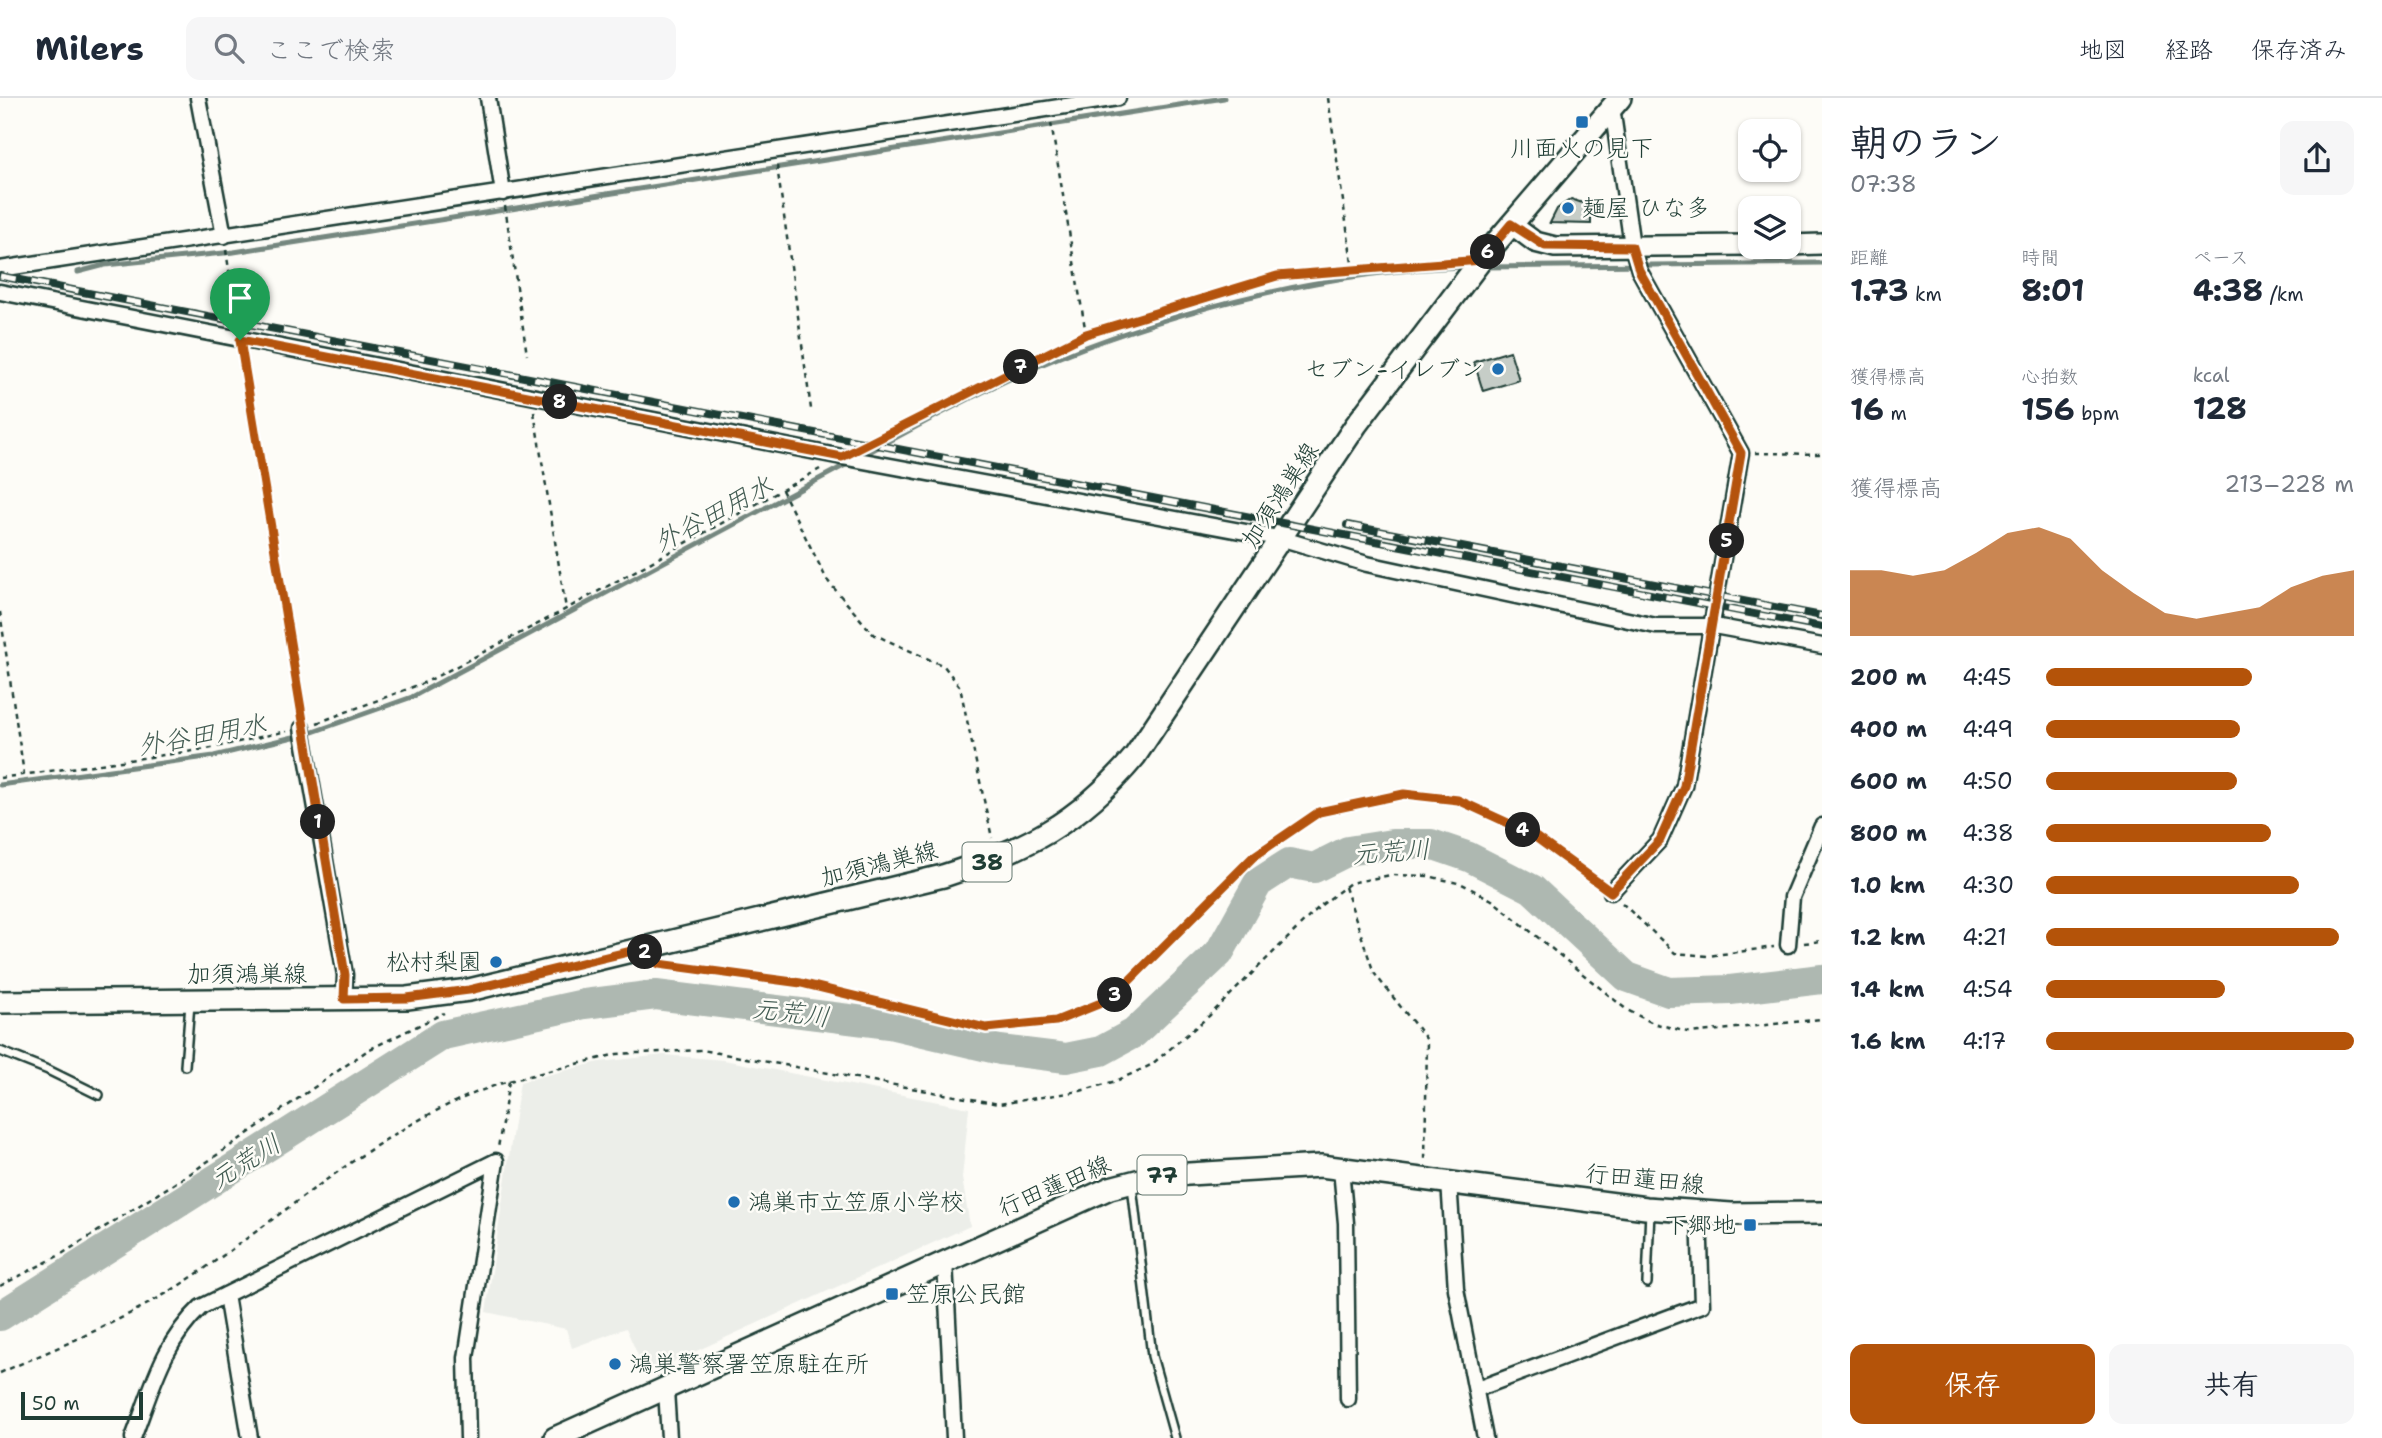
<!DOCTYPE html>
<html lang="ja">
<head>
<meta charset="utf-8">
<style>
  :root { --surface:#fff; --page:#f6f6f7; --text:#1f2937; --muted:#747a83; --line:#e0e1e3; --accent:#b45309 }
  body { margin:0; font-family:"Shantell Sans","Klee One",sans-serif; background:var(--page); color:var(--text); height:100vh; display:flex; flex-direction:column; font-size:26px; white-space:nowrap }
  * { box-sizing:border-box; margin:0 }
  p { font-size:23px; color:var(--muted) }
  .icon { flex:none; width:38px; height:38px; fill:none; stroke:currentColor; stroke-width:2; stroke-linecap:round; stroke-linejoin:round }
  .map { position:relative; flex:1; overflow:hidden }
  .drawer { display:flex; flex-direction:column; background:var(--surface); width:560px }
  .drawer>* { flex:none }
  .fabs { position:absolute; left:1738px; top:21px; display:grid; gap:14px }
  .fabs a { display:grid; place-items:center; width:63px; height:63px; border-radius:14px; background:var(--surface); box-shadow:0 2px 5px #0004; font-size:35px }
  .scale { position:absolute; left:21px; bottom:18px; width:122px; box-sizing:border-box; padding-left:7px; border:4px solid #1f3d34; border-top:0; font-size:19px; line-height:24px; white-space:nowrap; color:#1f3d34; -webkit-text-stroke:5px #fdfcf7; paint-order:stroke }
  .pin { position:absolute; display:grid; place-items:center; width:60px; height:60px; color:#fff; margin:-72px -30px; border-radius:50% 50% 50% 0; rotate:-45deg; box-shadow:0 0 7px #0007 }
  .pin .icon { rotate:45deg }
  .km { position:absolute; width:35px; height:35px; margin:-18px; border-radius:50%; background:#222; color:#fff; font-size:19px; line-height:35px; text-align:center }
  .round { display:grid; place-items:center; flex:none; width:74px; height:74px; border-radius:14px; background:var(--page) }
  .summary { display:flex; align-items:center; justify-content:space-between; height:119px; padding:0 28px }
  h1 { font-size:38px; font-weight:700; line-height:52px }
  .stats { display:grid; grid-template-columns:repeat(3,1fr); gap:10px; height:119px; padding:7px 28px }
  .stats div { display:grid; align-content:center }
  .stats b { font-size:30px; font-weight:700 }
  .stats small { font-size:19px; font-weight:400 }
  .stats p { font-size:19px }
  .chart { height:196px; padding:14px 28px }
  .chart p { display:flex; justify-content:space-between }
  .chart svg { width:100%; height:126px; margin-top:7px; fill:var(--accent); opacity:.7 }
  .cta { display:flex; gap:14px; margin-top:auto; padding:14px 28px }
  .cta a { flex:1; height:80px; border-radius:14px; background:var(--accent); color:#fff; font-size:28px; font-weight:700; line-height:80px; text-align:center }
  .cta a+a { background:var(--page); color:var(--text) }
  ul { padding:0 28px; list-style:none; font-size:23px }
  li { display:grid; grid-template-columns:112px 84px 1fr; align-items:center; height:52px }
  li i { height:18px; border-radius:9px; background:var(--accent) }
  header { display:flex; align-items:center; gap:42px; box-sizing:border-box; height:98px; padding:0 35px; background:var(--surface); border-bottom:2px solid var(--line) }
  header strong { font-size:33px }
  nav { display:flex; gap:38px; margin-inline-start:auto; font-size:24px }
  .search { width:490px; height:63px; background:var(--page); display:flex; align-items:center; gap:18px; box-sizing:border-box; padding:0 24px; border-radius:14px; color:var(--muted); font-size:26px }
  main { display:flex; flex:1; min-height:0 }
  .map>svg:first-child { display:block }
  .built { fill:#eceee9 }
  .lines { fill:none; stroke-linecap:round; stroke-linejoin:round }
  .stream { stroke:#75877f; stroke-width:5 }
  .river { stroke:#aeb8b1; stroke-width:30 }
  .building { fill:#c6cdc7; stroke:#1f3d34; stroke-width:2 }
  .lane-casing { stroke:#1f3d34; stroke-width:12 }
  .street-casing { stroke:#1f3d34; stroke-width:19 }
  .secondary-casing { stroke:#1f3d34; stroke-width:24 }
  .primary-casing { stroke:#1f3d34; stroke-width:26 }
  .path { stroke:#1f3d34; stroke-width:2.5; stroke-dasharray:5 5; stroke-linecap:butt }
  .lane { stroke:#fdfcf7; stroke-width:7 }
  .street { stroke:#fdfcf7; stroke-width:14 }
  .secondary { stroke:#fdfcf7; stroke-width:19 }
  .primary { stroke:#fdfcf7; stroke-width:21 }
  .rail-casing { stroke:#1f3d34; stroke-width:8 }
  .rail { stroke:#fdfcf7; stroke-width:5; stroke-dasharray:16; stroke-linecap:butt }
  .route-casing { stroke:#fff; stroke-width:14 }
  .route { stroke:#b45309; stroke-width:9 }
  .poi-dot { fill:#1f6fb2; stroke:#fdfcf7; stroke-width:2.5 }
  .labels { text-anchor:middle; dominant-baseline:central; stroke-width:5; stroke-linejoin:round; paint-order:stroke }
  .shield { fill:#fdfcf7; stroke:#62766e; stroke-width:2 }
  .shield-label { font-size:23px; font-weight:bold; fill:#1f3d34 }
  .poi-label { font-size:24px; fill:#1f3d34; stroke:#fdfcf7; text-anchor:start }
  .street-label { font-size:24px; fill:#1f3d34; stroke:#fdfcf7 }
  .water-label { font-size:26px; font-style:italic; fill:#435c53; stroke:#fdfcf7 }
</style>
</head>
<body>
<header>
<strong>Milers</strong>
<div class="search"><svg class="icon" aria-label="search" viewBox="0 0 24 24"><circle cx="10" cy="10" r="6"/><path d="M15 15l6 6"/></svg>ここで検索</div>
<nav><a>地図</a><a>経路</a><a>保存済み</a></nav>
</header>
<main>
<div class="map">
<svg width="1822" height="1340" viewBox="0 0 1822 1340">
  <rect width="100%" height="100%" fill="#fdfcf7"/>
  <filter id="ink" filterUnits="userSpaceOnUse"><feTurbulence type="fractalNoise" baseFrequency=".0143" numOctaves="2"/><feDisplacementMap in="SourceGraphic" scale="14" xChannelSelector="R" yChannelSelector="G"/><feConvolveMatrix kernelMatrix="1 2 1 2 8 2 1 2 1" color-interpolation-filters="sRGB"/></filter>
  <g filter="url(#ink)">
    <polygon class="built" points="664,957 724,962 969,1010 962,1080 970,1128 646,1276 626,1230 572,1250 566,1231 486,1214 520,984 599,964"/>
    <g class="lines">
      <g class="stream">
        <polyline points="1482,169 1822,165"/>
        <polyline points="78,174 105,167 234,154 1224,0"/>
        <path d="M860,359C925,324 990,287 1060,259C1183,210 1335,171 1469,169"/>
        <polyline points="0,687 214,658 310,635 412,599 851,364"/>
      </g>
      <polyline class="river" points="0,1218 443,937 584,906 656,897 889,926 1000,952 1066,960 1101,953 1134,935 1219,855 1258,785 1289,765 1314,770 1348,753 1392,746 1431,746 1469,759 1532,791 1627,879 1669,894 1730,892 1822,881"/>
    </g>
    <g class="building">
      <polygon points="1571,101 1591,108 1591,126 1550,125 1557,111"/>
      <polygon points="1510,253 1519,282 1483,293 1474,264"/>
    </g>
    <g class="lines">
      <defs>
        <g id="lane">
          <polyline points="0,953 48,972 99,997"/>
          <polyline points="185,968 190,906"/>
          <polyline points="1132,1088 1152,1258 1175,1340"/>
          <polyline points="1647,1185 1650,1112"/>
        </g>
        <g id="street">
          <polyline points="198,0 224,138"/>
          <polyline points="488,0 503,95"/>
          <polyline points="0,171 1118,0"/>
          <polyline points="0,194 842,359 1283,441 1367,466 1656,528 1714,528 1822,548"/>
          <polyline points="302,630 345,877 344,901"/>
          <polyline points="1611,794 1660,742 1684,688 1741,355 1639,172 1632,148 1612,9"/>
          <polyline points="1788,847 1792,799 1822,728"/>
          <polyline points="1341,1071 1346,1125 1348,1301"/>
          <polyline points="1449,1083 1456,1191 1485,1340"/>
          <polyline points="945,1164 954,1340"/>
          <polyline points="226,1197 250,1340"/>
          <polyline points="1477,1291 1702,1207 1699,1114"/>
          <polyline points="666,1292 669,1340"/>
          <path d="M133,1340C152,1291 162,1246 201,1209L496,1063L466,1260L468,1340"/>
        </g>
        <g id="secondary">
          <polyline points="1511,126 1535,144 1555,149 1750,147"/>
          <polyline points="1788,147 1822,146"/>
        </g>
        <g id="primary">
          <path d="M0,904L407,900L469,892L943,778C1025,752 1079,725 1135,658L1356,327L1481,162L1620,0"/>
          <polyline points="555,1340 1110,1090 1156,1078 1321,1068 1646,1110 1731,1116 1822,1115"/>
        </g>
      </defs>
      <use href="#lane" class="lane-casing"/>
      <use href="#street" class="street-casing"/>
      <use href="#secondary" class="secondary-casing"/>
      <use href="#primary" class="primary-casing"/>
      <g class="path">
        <polyline points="1328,0 1353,172"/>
        <polyline points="1051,25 1086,236"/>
        <polyline points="777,68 811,311"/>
        <polyline points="505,108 527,257"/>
        <polyline points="226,152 237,225"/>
        <polyline points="242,256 299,615"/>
        <polyline points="534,314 566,511"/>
        <polyline points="866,347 1086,236 1277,178 1457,164"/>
        <polyline points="1755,355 1822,356"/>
        <polyline points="782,392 827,482 873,536 944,568 960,589 992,740"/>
        <polyline points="0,514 24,676"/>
        <polyline points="317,625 426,584 557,516 820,371"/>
        <polyline points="0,680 207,651 287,633"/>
        <polyline points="1345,789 1374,875 1427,942 1425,1063"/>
        <polyline points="1622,805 1675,855 1708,858 1774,849"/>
        <polyline points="1804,845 1822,843"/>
        <polyline points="658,866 801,885 986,930 1056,923 1111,901 1253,759 1319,714 1404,696 1458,702 1530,735 1599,784"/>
        <polyline points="509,983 617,956 702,952 999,1006 1080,993 1116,983 1151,967 1209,918 1320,808 1350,785 1391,777 1428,778 1462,786 1492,802 1627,912 1653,925 1691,935 1822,921"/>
        <polyline points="0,1188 60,1157 191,1075 368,952 444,915"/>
        <path d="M0,1275C63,1247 128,1221 186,1183C288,1116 390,1019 509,983L498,1050"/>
      </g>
      <use href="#lane" class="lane"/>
      <use href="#street" class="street"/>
      <use href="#secondary" class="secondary"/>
      <use href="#primary" class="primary"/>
      <defs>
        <g id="rail">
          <polyline points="0,178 1822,529"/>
          <polyline points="1347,427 1822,518"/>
        </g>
      </defs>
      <use href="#rail" class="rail-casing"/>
      <use href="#rail" class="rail"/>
    </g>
  </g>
  <g class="lines" filter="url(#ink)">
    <defs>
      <polygon id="route" points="1511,126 1545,148 1632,149 1639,172 1741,355 1684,688 1660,742 1611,794 1530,735 1458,702 1404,696 1319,714 1253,759 1111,901 1056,923 986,930 801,885 659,866 640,851 469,892 407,900 344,901 345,877 240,242 842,359 1086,236 1277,178 1481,162"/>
    </defs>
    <use href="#route" class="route-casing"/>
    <use href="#route" class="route"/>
  </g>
  <g class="poi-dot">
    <rect x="1575" y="17" width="14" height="14" rx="3.5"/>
    <circle cx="1568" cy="110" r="7"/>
    <circle cx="1498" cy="271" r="7"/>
    <circle cx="496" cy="864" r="7"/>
    <circle cx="734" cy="1104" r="7"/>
    <rect x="1743" y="1120" width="14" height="14" rx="3.5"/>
    <rect x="885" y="1189" width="14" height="14" rx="3.5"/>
    <circle cx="615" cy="1266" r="7"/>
  </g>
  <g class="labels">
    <g class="shield">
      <rect x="962.5" y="744.5" width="49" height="39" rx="5"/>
      <rect x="1137.5" y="1057.5" width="49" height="39" rx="5"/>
    </g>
    <g class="shield-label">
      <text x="987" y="764">38</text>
      <text x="1162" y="1077">77</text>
    </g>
    <g class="poi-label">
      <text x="1582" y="50" text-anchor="middle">川面火の見下</text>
      <text x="1582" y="110">麺屋 ひな多</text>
      <text x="1484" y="271" text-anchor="end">セブン-イレブン</text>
      <text x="482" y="864" text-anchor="end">松村梨園</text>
      <text x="748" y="1104">鴻巣市立笠原小学校</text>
      <text x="1736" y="1127" text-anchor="end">下郷地</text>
      <text x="906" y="1196">笠原公民館</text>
      <text x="629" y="1266">鴻巣警察署笠原駐在所</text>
    </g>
    <g class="street-label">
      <text transform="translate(1280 397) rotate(-57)">加須鴻巣線</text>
      <text transform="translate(879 766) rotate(-14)">加須鴻巣線</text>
      <text x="247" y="876">加須鴻巣線</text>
      <text transform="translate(1645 1081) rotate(6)">行田蓮田線</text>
      <text transform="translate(1054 1088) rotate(-23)">行田蓮田線</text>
    </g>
    <g class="water-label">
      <text transform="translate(713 415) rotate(-28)">外谷田用水</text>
      <text transform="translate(202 636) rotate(-10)">外谷田用水</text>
      <text transform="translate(1391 753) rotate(-4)">元荒川</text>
      <text transform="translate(791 914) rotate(7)">元荒川</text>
      <text transform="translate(245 1063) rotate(-32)">元荒川</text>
    </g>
  </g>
</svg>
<div class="fabs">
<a><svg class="icon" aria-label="locate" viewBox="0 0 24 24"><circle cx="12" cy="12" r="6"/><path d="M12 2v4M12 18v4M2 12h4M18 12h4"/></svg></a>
<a><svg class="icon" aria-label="layers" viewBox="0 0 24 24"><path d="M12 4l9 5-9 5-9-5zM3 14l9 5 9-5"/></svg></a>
</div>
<div class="scale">50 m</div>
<div class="pin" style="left:240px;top:242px;background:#1e9e55"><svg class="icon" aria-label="arrive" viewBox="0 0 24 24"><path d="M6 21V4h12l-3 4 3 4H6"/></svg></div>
<b class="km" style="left:318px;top:724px">1</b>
<b class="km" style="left:645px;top:854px">2</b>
<b class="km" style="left:1115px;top:897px">3</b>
<b class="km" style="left:1523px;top:732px">4</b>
<b class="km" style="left:1727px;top:443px">5</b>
<b class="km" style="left:1488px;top:154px">6</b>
<b class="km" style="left:1021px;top:269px">7</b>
<b class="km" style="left:560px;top:304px">8</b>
</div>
<section class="drawer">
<div class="summary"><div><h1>朝のラン</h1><p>07:38</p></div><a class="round"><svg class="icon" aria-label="share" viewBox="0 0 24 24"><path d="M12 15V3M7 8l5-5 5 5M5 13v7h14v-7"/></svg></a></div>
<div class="stats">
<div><p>距離</p><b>1.73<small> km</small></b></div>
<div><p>時間</p><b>8:01</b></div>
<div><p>ペース</p><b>4:38<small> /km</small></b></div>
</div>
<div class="stats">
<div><p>獲得標高</p><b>16<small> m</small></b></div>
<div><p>心拍数</p><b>156<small> bpm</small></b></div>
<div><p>kcal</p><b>128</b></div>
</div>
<div class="chart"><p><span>獲得標高</span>213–228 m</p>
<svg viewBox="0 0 160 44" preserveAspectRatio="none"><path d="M0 44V21L10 21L20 23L30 21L40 15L50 8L60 6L70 10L80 21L90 29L100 36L110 38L120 36L130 34L140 27L150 23L160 21V44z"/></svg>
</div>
<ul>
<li><b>200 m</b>4:45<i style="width:67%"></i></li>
<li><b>400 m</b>4:49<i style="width:63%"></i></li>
<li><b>600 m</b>4:50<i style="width:62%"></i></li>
<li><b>800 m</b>4:38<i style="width:73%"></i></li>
<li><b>1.0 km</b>4:30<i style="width:82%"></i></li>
<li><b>1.2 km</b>4:21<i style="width:95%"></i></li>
<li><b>1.4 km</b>4:54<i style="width:58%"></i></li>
<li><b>1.6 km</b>4:17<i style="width:100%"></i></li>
</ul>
<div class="cta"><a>保存</a><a>共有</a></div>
</section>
</main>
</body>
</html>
